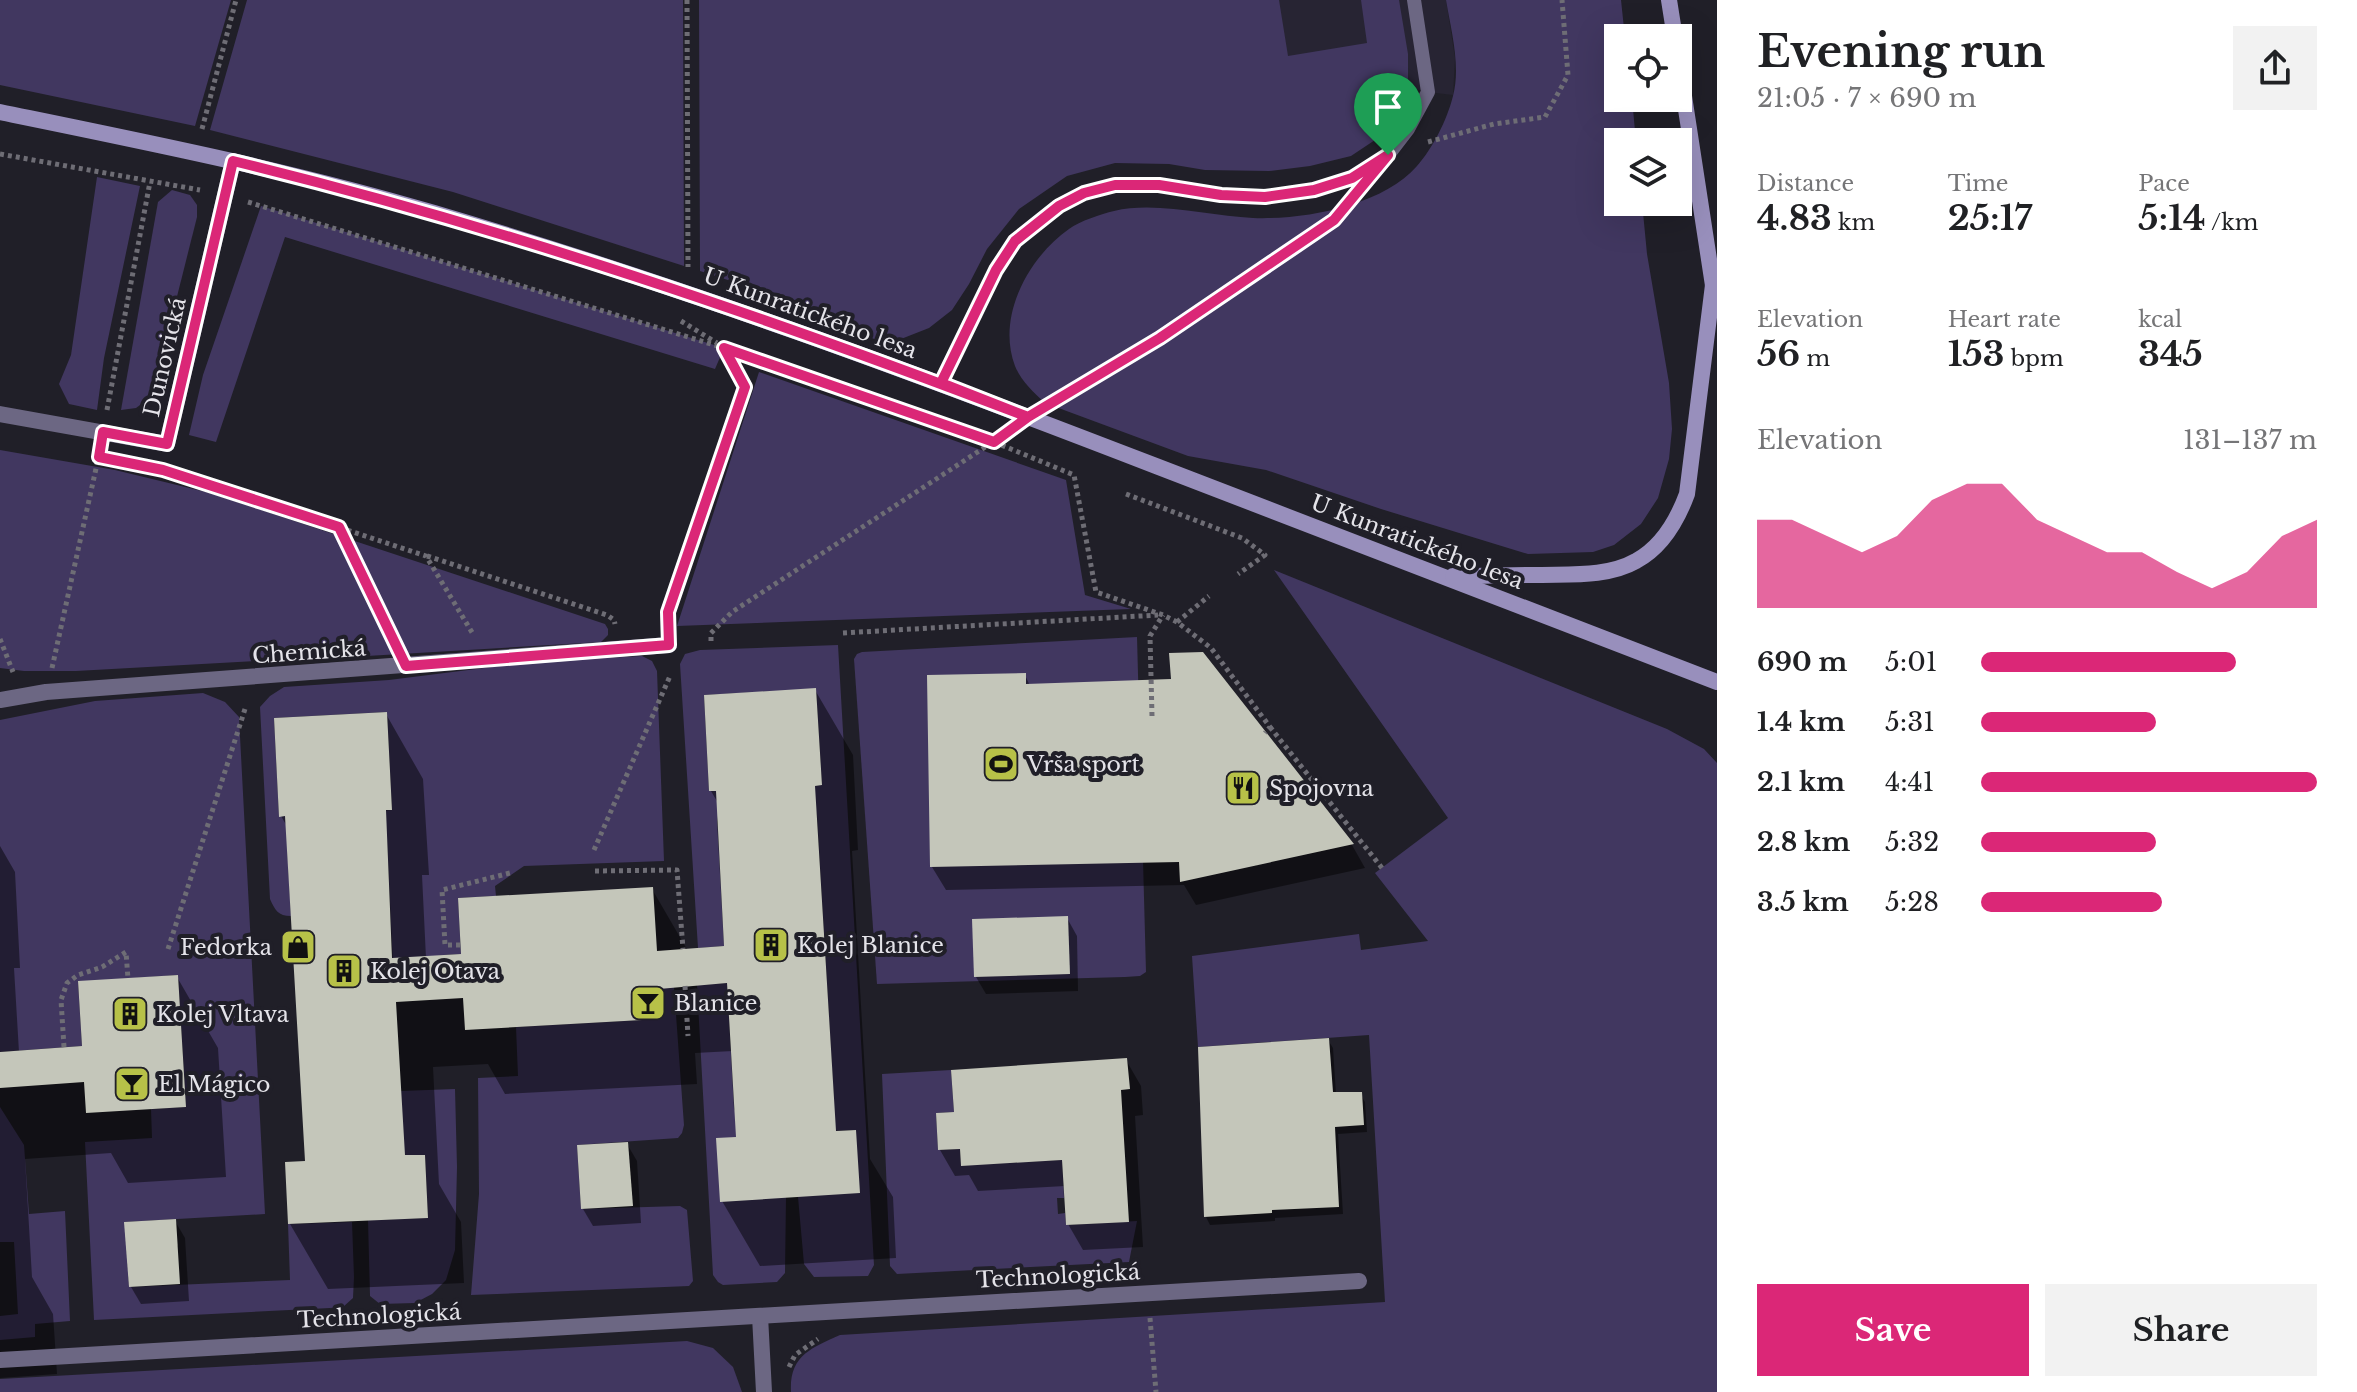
<!DOCTYPE html>
<html lang="en">
<head>
<meta charset="utf-8">
<style>
  :root { --surface:#fff; --page:#f2f2f2; --text:#202124; --muted:#757577; --accent:#db2777 }
  body { margin:0; font-family:"Libre Baskerville",serif; background:var(--page); color:var(--text); height:100vh; display:flex; flex-direction:column; font-size:30px; white-space:nowrap }
  * { box-sizing:border-box; margin:0 }
  p { font-size:26px; color:var(--muted) }
  .icon { flex:none; width:44px; height:44px; fill:none; stroke:currentColor; stroke-width:2; stroke-linecap:round; stroke-linejoin:round }
  .map { position:relative; flex:1; overflow:hidden }
  .side { display:flex; flex-direction:column; background:var(--surface); width:640px }
  .side>* { flex:none }
  .fabs { position:absolute; left:1604px; top:24px; display:grid; gap:16px }
  .fabs a { display:grid; place-items:center; width:88px; height:88px; border-radius:0px; background:var(--surface); box-shadow:0 8px 32px #0002; font-size:40px }
  .pin { position:absolute; display:grid; place-items:center; width:68px; height:68px; color:#fff; margin:-82px -34px; border-radius:50% 50% 50% 0; rotate:-45deg; box-shadow:0 0 8px #0007 }
  .pin .icon { rotate:45deg }
  .round { display:grid; place-items:center; flex:none; width:84px; height:84px; border-radius:0px; background:var(--page) }
  .headline { display:flex; align-items:center; justify-content:space-between; height:136px; padding:0 40px }
  h1 { font-size:44px; font-weight:700; line-height:60px }
  .figures { display:grid; grid-template-columns:repeat(3,1fr); gap:12px; height:136px; padding:8px 40px }
  .figures div { display:grid; align-content:center }
  .figures b { font-size:34px; font-weight:700 }
  .figures small { font-size:22px; font-weight:400 }
  .figures p { font-size:22px }
  .chart { height:224px; padding:16px 40px }
  .chart p { display:flex; justify-content:space-between }
  .chart svg { width:100%; height:144px; margin-top:8px; fill:var(--accent); opacity:.7 }
  .action { display:flex; gap:16px; margin-top:auto; padding:16px 40px }
  .action a { flex:1; height:92px; border-radius:0px; background:var(--accent); color:#fff; font-size:32px; font-weight:700; line-height:92px; text-align:center }
  .action a+a { background:var(--page); color:var(--text) }
  ul { padding:0 40px; list-style:none; font-size:26px }
  li { display:grid; grid-template-columns:128px 96px 1fr; align-items:center; height:60px }
  li i { height:20px; border-radius:10px; background:var(--accent) }
  main { display:flex; flex:1; min-height:0 }
  .map>svg:first-child { display:block }
  .built { fill:#272433 }
  .green { fill:#413760 }
  .shadow { fill:#0007 }
  .building { fill:#c4c6ba }
  .lines { fill:none; stroke-linecap:round; stroke-linejoin:round }
  .path { stroke:#6e6d75; stroke-width:5; stroke-dasharray:4 4; stroke-linecap:butt }
  .lane { stroke:#6c6783; stroke-width:14 }
  .street { stroke:#6c6783; stroke-width:16 }
  .secondary { stroke:#988fbc; stroke-width:16 }
  .route-casing { stroke:#fff; stroke-width:16 }
  .route { stroke:#db2777; stroke-width:10 }
  .labels { text-anchor:middle; dominant-baseline:central; stroke-width:8; stroke-linejoin:round; paint-order:stroke }
  .street-label { font-size:22px; fill:#e4e3e9; stroke:#201f28 }
  .poi-label { font-size:22px; fill:#e4e3e9; stroke:#201f28; text-anchor:start }
</style>
</head>
<body>
<main>
<div class="map">
<svg width="1717" height="1392" viewBox="0 0 1717 1392">
  <rect width="100%" height="100%" fill="#201f28"/>
  <polygon class="built" points="1015,0 1446,0 1455,58 1453,95 1428,92"/>
  <g class="green">
    <polygon points="0,0 231,0 195,126 0,85"/>
    <polygon points="247,0 683,0 684,266 453,192 210,130"/>
    <polygon points="699,0 1279,0 1288,56 1367,43 1361,0 1399,0 1408,54 1408,78 1399,107 1378,138 1351,156 1310,166 1269,171 1205,170 1169,164 1115,163 1067,176 1019,209 987,249 969,284 952,310 929,328 901,339 877,340 782,305 734,282 700,271"/>
    <path d="M1446,0H1621L1625,38H1618V98H1632L1636,142H1618V202H1642L1647,254L1669,383L1672,429L1669,459L1658,498L1641,524L1614,545L1593,552L1528,554L1381,509L1266,470L1188,456L1045,403C1033,392 1021,381 1015,366C996,316 1029,257 1069,229C1080,221 1101,214 1114,211C1156,201 1210,216 1253,218C1304,220 1382,206 1417,166C1433,148 1447,120 1453,96C1461,66 1451,30 1446,0Z"/>
    <polygon points="97,177 140,186 104,358 97,410 69,404 59,384 71,355"/>
    <polygon points="172,190 190,195 197,205 197,217 152,396 136,408 121,410 158,202"/>
    <polygon points="261,206 724,348 715,369 285,237 216,442 189,435 203,375"/>
    <polygon points="759,372 1066,480 1085,595 1131,609 677,626"/>
    <polygon points="0,450 115,470 210,493 605,624 608,629 608,635 601,642 350,657 349,646 273,650 274,660 76,671 24,671 0,668"/>
    <path d="M1274,570L1667,729L1704,749L1717,763V1392H791C789,1356 811,1348 840,1335L1385,1302L1369,1035L1198,1047L1192,956L1359,934L1361,950L1428,941L1375,873L1448,818Z"/>
    <polygon points="1137,637 1146,972 1140,976 1125,977 877,984 854,659 857,654 862,652"/>
    <polygon points="838,645 874,1265 868,1276 814,1277 804,1264 798,1197 856,1130 830,1131 834,1102 817,815 809,786 822,785 816,689 704,695 709,791 722,791 717,821 724,946 698,948 680,664 685,654 700,650"/>
    <path d="M642,656L652,661L657,671L664,861L524,866L495,886L496,896L458,898L461,954L443,955L393,966L387,839L379,811L392,810L387,712L274,718L279,816L292,815L287,845L291,916C278,916 275,910 270,899L260,707L270,696L284,687L389,680L532,662Z"/>
    <polygon points="203,693 225,702 239,717 265,1214 125,1222 129,1287 290,1280 288,1224 352,1222 354,1277 353,1298 343,1307 330,1308 94,1320 85,1142 152,1138 151,1109 186,1107 178,975 78,982 82,1046 0,1052 0,720 95,701"/>
    <polygon points="727,983 734,1109 786,1197 785,1273 777,1282 723,1285 718,1282 713,1275 697,985"/>
    <polygon points="659,987 674,987 684,1125 682,1133 678,1138 577,1145 581,1209 680,1206 687,1210 693,1281 689,1286 471,1295 479,1194 478,1078 518,1076 516,1027 660,1019"/>
    <polygon points="951,1070 954,1112 936,1113 938,1150 960,1149 961,1165 1062,1160 1064,1198 1057,1198 1058,1214 1065,1213 1066,1225 1137,1221 1129,1262 897,1274 890,1266 882,1074"/>
    <polygon points="455,1089 457,1167 455,1250 446,1280 432,1294 415,1303 380,1304 370,1296 368,1220 428,1218 425,1155 392,1156 401,1091"/>
    <polygon points="0,1107 24,1145 29,1214 65,1211 70,1321 35,1324 35,1337 0,1340 0,1316 18,1314 14,1242 0,1242"/>
    <polygon points="687,1341 713,1348 733,1367 742,1392 0,1392 0,1379"/>
  </g>
  <g class="shadow">
    <polygon points="1202,654 1352,845 1365,868 1196,905 1184,885 946,890 932,867 1025,675 1030,686 1173,681"/>
    <polygon points="815,690 853,755 858,850 852,851 870,1159 893,1197 896,1258 760,1266 722,1201 738,1139 733,1051 695,1053 697,1084 505,1094 488,1064 433,1067 439,1184 461,1222 464,1283 328,1289 290,1224 307,1163 288,828 281,816 386,714 423,779 429,875 422,875 426,958 463,956 652,889 688,951 726,948 718,803 711,791"/>
    <polygon points="0,846 15,872 20,968 14,968 19,1052 84,1048 177,977 218,1048 226,1177 128,1183 111,1153 25,1159 32,1277 53,1314 57,1374 0,1378"/>
    <polygon points="1067,918 1077,936 1078,991 986,994 976,977"/>
    <polygon points="1328,1040 1333,1048 1336,1094 1360,1094 1365,1102 1367,1132 1338,1134 1343,1214 1275,1218 1275,1221 1210,1225 1206,1217"/>
    <polygon points="1126,1060 1141,1086 1143,1115 1135,1116 1143,1247 1083,1250 1068,1224 1065,1186 978,1191 969,1175 955,1176 940,1150 956,1114"/>
    <polygon points="627,1144 637,1161 641,1223 593,1226 583,1209"/>
    <polygon points="175,1221 185,1238 189,1301 141,1304 131,1287"/>
  </g>
  <g class="building">
    <polygon points="1203,652 1354,844 1180,882 1179,862 930,867 927,675 1026,673 1026,684 1171,679 1169,653"/>
    <polygon points="816,688 822,785 815,786 836,1131 856,1130 860,1193 720,1202 716,1138 736,1137 727,983 659,989 660,1019 465,1030 463,998 396,1002 405,1155 425,1155 428,1218 288,1224 285,1162 305,1161 285,816 279,817 274,718 387,712 392,810 386,810 392,958 461,954 458,898 653,887 657,951 724,946 716,791 709,791 704,695"/>
    <polygon points="1068,916 1070,974 974,977 972,919"/>
    <polygon points="178,975 186,1107 86,1113 84,1082 0,1088 0,1052 82,1046 78,981"/>
    <polygon points="1329,1038 1333,1092 1362,1092 1364,1125 1335,1127 1339,1207 1272,1210 1272,1213 1204,1217 1198,1047"/>
    <polygon points="1127,1058 1130,1089 1121,1090 1129,1222 1066,1225 1062,1160 961,1166 960,1149 938,1150 936,1113 954,1112 951,1070"/>
    <polygon points="628,1142 633,1206 581,1209 577,1145"/>
    <polygon points="176,1219 180,1284 129,1287 124,1222"/>
  </g>
  <g class="lines">
    <g class="path">
      <polyline points="687,0 688,267"/>
      <polyline points="202,129 236,0"/>
      <polyline points="1428,142 1494,124 1545,117 1568,75 1562,0"/>
      <polyline points="0,154 200,190"/>
      <polyline points="248,202 724,348 994,442 1074,475 1096,592 1163,615 1177,622 1211,648 1270,727 1265,733"/>
      <polyline points="681,321 717,343"/>
      <polyline points="1054,401 1160,338 1334,220 1344,207"/>
      <polyline points="107,410 150,182"/>
      <polyline points="165,470 426,556 473,634"/>
      <polyline points="1126,494 1242,538 1265,555 1238,574"/>
      <polyline points="340,528 394,641"/>
      <polyline points="427,556 607,615 614,620 615,624"/>
      <polyline points="668,621 668,612 745,387 725,349"/>
      <polyline points="1177,622 1209,596"/>
      <polyline points="843,633 1158,615"/>
      <polyline points="0,639 13,672"/>
      <polyline points="711,641 711,633 732,612 996,440"/>
      <polyline points="52,668 99,455"/>
      <polyline points="1152,716 1150,636 1163,615"/>
      <polyline points="1270,727 1382,868"/>
      <polyline points="594,850 670,676"/>
      <polyline points="595,871 677,870 683,949"/>
      <polyline points="460,945 445,945 442,890 510,873"/>
      <polyline points="168,949 245,709"/>
      <polyline points="685,986 688,1036"/>
      <polyline points="64,1047 61,1000 67,983 78,975 102,967 126,952 128,979"/>
      <polyline points="1150,1318 1156,1392"/>
      <polyline points="789,1367 795,1355 818,1339"/>
    </g>
    <polyline class="lane" points="941,383 996,270 1015,241 1059,206 1084,193 1115,185 1159,185 1221,195 1265,197 1314,190 1352,178 1388,155 1408,129 1428,92 1414,0"/>
    <g class="street">
      <polyline points="0,414 167,444 233,161"/>
      <polyline points="0,700 46,692 669,645"/>
      <polyline points="760,1316 764,1392"/>
      <polyline points="0,1360 1359,1281"/>
    </g>
    <g class="secondary">
      <polyline points="1669,0 1675,38"/>
      <polyline points="1678,57 1714,292"/>
      <path d="M0,112C146,142 292,171 434,213C679,285 918,374 1156,466C1343,538 1530,610 1717,682"/>
      <path d="M1453,576C1482,576 1511,575 1539,575C1570,574 1608,577 1636,561C1662,547 1677,521 1687,494L1713,285"/>
    </g>
  </g>
  <g class="lines">
    <defs>
      <path id="route" d="M1388,155L1334,220L1160,338L1028,417C767,317 505,227 233,161L167,444L103,432L99,457L163,470L339,527L406,666L669,645L668,612L745,387L724,348L994,442L1028,417L941,383L996,270L1015,241L1059,206L1084,193L1115,185H1159L1221,195L1265,197L1314,190L1352,178L1388,155"/>
    </defs>
    <use href="#route" class="route-casing"/>
    <use href="#route" class="route"/>
  </g>
  <defs>
    <symbol id="stadium-square" viewBox="-11 -11 22 22"><rect x="-9" y="-9" width="18" height="18" rx="4" fill="#b7c148" stroke="#201f28"/><path d="M0-5a6.5 5 0 1 0 0 10a6.5 5 0 1 0 0-10ZM-3.5-1.8h7v3.6h-7Z" fill="#111"/></symbol>
    <symbol id="restaurant-square" viewBox="-11 -11 22 22"><rect x="-9" y="-9" width="18" height="18" rx="4" fill="#b7c148" stroke="#201f28"/><path d="M-5-6h1v4h1v-4h1v4h1v-4h1v5L-1.5 .5V6h-2V.5L-5-1ZM5-6V6H3V1.5H1.5Q1.5-4 5-6Z" fill="#111"/></symbol>
    <symbol id="building-square" viewBox="-11 -11 22 22"><rect x="-9" y="-9" width="18" height="18" rx="4" fill="#b7c148" stroke="#201f28"/><path d="M-4-6H4V6H1V3H-1V6H-4ZM-2.5-4.3h1.7v1.8h-1.7ZM.8-4.3h1.7v1.8H.8ZM-2.5-1h1.7V.8h-1.7ZM.8-1h1.7V.8H.8Z" fill="#111"/></symbol>
    <symbol id="shop-square" viewBox="-11 -11 22 22"><rect x="-9" y="-9" width="18" height="18" rx="4" fill="#b7c148" stroke="#201f28"/><path d="M-5-2.5h2.3a2.7 3.5 0 0 1 5.4 0H5L5.5 6h-11ZM-1.5-2.5h3a1.5 2.3 0 0 0-3 0Z" fill="#111"/></symbol>
    <symbol id="bar-square" viewBox="-11 -11 22 22"><rect x="-9" y="-9" width="18" height="18" rx="4" fill="#b7c148" stroke="#201f28"/><path d="M-6-5H6L.8 .8V4.5H3.5V6h-7V4.5H-.8V.8Z" fill="#111"/></symbol>
  </defs>
  <g fill-rule="evenodd">
    <use href="#stadium-square" x="981" y="744" width="40" height="40"/>
    <use href="#restaurant-square" x="1223" y="768" width="40" height="40"/>
    <use href="#building-square" x="751" y="925" width="40" height="40"/>
    <use href="#shop-square" x="278" y="927" width="40" height="40"/>
    <use href="#building-square" x="324" y="951" width="40" height="40"/>
    <use href="#bar-square" x="628" y="983" width="40" height="40"/>
    <use href="#building-square" x="110" y="994" width="40" height="40"/>
    <use href="#bar-square" x="112" y="1064" width="40" height="40"/>
  </g>
  <g class="labels">
    <g class="street-label">
      <text transform="translate(810 313) rotate(20)">U Kunratického lesa</text>
      <text transform="translate(165 357) rotate(-77)">Dunovická</text>
      <text transform="translate(1417 542) rotate(21)">U Kunratického lesa</text>
      <text transform="translate(309 652) rotate(-4)">Chemická</text>
      <text transform="translate(1058 1276) rotate(-3)">Technologická</text>
      <text transform="translate(379 1316) rotate(-3)">Technologická</text>
    </g>
    <g class="poi-label">
      <text x="1027" y="764">Vrša sport</text>
      <text x="1269" y="788">Spojovna</text>
      <text x="797" y="945">Kolej Blanice</text>
      <text x="272" y="947" text-anchor="end">Fedorka</text>
      <text x="370" y="971">Kolej Otava</text>
      <text x="674" y="1003">Blanice</text>
      <text x="156" y="1014">Kolej Vltava</text>
      <text x="158" y="1084">El Mágico</text>
    </g>
  </g>
</svg>
<div class="fabs">
<a><svg class="icon" aria-label="locate" viewBox="0 0 24 24"><circle cx="12" cy="12" r="6"/><path d="M12 2v4M12 18v4M2 12h4M18 12h4"/></svg></a>
<a><svg class="icon" aria-label="layers" viewBox="0 0 24 24"><path d="M12 4l9 5-9 5-9-5zM3 14l9 5 9-5"/></svg></a>
</div>
<div class="pin" style="left:1388px;top:155px;background:#1e9e55"><svg class="icon" aria-label="arrive" viewBox="0 0 24 24"><path d="M6 21V4h12l-3 4 3 4H6"/></svg></div>
</div>
<section class="side">
<div class="headline"><div><h1>Evening run</h1><p>21:05 · 7 × 690 m</p></div><a class="round"><svg class="icon" aria-label="share" viewBox="0 0 24 24"><path d="M12 15V3M7 8l5-5 5 5M5 13v7h14v-7"/></svg></a></div>
<div class="figures">
<div><p>Distance</p><b>4.83<small> km</small></b></div>
<div><p>Time</p><b>25:17</b></div>
<div><p>Pace</p><b>5:14<small> /km</small></b></div>
</div>
<div class="figures">
<div><p>Elevation</p><b>56<small> m</small></b></div>
<div><p>Heart rate</p><b>153<small> bpm</small></b></div>
<div><p>kcal</p><b>345</b></div>
</div>
<div class="chart"><p><span>Elevation</span>131–137 m</p>
<svg viewBox="0 0 160 44" preserveAspectRatio="none"><path d="M0 44V17L10 17L20 22L30 27L40 22L50 11L60 6L70 6L80 17L90 22L100 27L110 27L120 33L130 38L140 33L150 22L160 17V44z"/></svg>
</div>
<ul>
<li><b>690 m</b>5:01<i style="width:76%"></i></li>
<li><b>1.4 km</b>5:31<i style="width:52%"></i></li>
<li><b>2.1 km</b>4:41<i style="width:100%"></i></li>
<li><b>2.8 km</b>5:32<i style="width:52%"></i></li>
<li><b>3.5 km</b>5:28<i style="width:54%"></i></li>
</ul>
<div class="action"><a>Save</a><a>Share</a></div>
</section>
</main>
</body>
</html>
